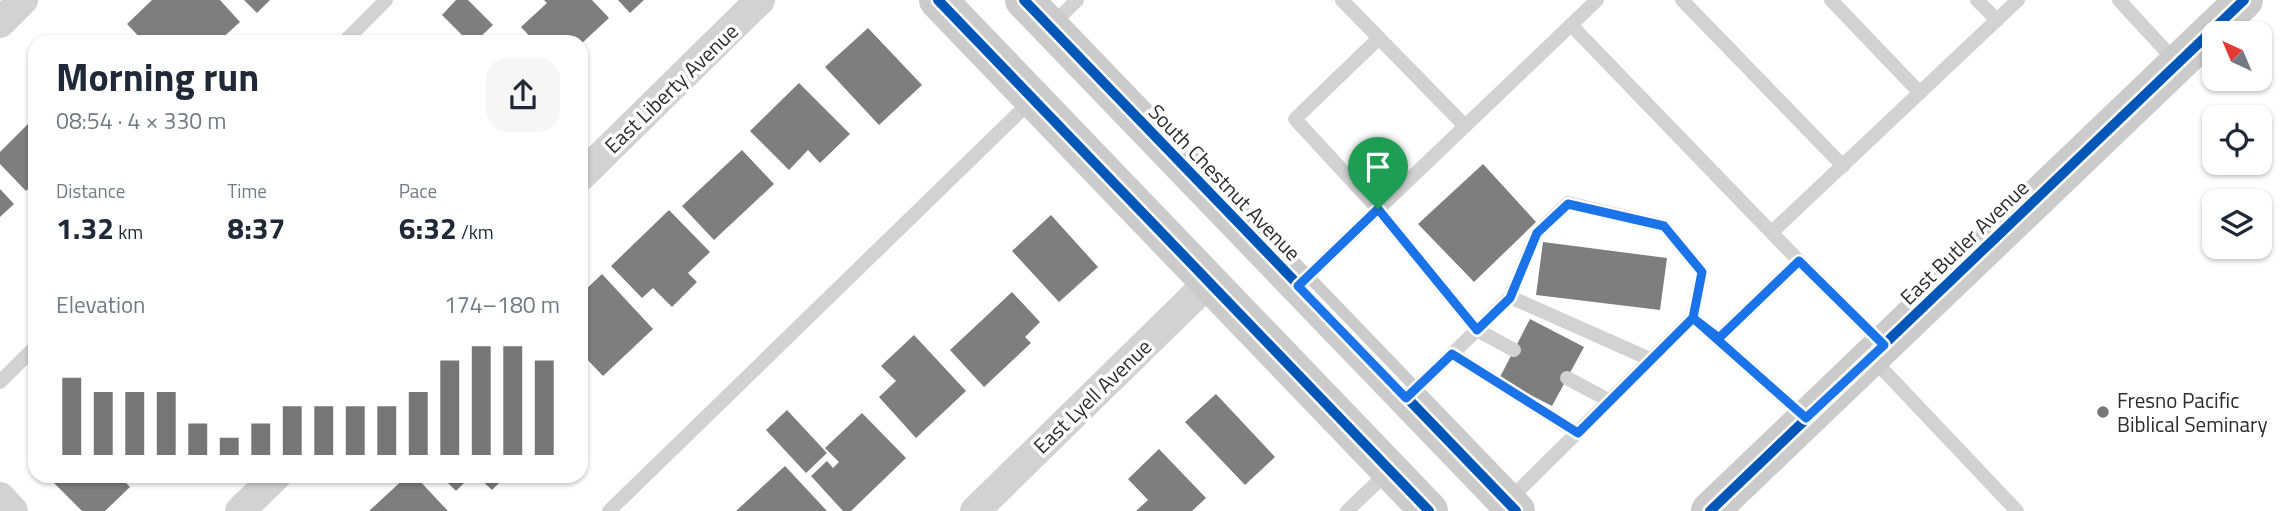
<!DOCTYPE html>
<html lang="en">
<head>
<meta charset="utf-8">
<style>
  :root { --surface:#fff; --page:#f6f6f7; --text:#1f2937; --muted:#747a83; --accent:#767676 }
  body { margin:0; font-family:"Titillium Web",sans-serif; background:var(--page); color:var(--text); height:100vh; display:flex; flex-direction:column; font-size:26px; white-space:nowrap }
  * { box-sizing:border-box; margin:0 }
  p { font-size:23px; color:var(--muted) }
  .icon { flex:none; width:38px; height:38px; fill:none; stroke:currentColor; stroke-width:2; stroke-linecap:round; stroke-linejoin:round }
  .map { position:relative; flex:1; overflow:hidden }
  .details { position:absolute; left:28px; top:35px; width:560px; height:448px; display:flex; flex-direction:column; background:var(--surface); border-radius:21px; box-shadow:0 2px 5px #0004 }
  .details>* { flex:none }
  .needle { width:46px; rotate:316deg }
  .controls { position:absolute; left:2202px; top:21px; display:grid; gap:14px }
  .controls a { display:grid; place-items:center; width:70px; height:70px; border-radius:14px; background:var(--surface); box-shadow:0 2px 5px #0004; font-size:35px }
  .pin { position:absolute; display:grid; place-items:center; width:60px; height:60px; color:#fff; margin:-72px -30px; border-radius:50% 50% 50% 0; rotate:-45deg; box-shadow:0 0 7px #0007 }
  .pin .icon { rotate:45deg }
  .round { display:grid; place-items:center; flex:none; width:74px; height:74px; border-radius:21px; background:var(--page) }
  .summary { display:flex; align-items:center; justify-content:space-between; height:119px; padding:0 28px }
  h1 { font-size:38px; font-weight:700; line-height:52px }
  .metrics { display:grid; grid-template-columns:repeat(3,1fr); gap:10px; height:119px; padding:7px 28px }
  .metrics div { display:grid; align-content:center }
  .metrics b { font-size:30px; font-weight:700 }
  .metrics small { font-size:19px; font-weight:400 }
  .metrics p { font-size:19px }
  .chart { height:196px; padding:14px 28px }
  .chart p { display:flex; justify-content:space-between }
  .chart svg { width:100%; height:126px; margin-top:7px; stroke:var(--accent); stroke-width:6 }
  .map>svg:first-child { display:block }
  .building { fill:#7e7e7e }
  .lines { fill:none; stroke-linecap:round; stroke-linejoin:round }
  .lane { stroke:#d2d2d2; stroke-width:14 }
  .street { stroke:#d2d2d2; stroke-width:30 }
  .secondary { stroke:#cbcbcb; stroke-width:38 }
  .cycleway-casing { stroke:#fff; stroke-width:15 }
  .cycleway { stroke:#0057b8; stroke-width:10 }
  .route-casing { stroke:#fff; stroke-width:14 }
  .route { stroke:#1a73e8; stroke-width:9 }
  .poi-dot { fill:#767676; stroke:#fff; stroke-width:2.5 }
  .labels { text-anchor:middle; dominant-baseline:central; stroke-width:7; stroke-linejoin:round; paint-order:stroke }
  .street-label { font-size:21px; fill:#2d2d2d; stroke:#fff }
  .poi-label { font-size:21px; fill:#2d2d2d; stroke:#fff; text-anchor:start }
</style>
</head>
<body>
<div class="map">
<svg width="2293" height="511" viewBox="0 0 2293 511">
  <rect width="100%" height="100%" fill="#fff"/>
  <g class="building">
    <polygon points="152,0 220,0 240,22 218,42 144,42 127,24"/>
    <polygon points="244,0 270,0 257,13"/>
    <polygon points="456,0 468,0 493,25 475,42 469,42 442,15"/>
    <polygon points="544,0 592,0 609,18 581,44 535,42 521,27 547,3"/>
    <polygon points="618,0 644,0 630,13"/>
    <polygon points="868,28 922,85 879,125 825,67"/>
    <polygon points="799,83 850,134 820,163 808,150 789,170 750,131"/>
    <polygon points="35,117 35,182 26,191 0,164 0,152"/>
    <polygon points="742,150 774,184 714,240 682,206"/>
    <polygon points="1483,164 1536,222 1474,282 1418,224"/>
    <polygon points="0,189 14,204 0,217"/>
    <polygon points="669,210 710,252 688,273 697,282 672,307 653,288 642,298 611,266"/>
    <polygon points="1051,215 1098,267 1059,302 1012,251"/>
    <polygon points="1543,242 1667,258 1660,310 1536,295"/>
    <polygon points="602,274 653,329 603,376 581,353 581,294"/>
    <polygon points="1012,292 1040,322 1025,337 1031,343 984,387 950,350"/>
    <polygon points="1530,319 1584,347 1552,406 1499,379"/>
    <polygon points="914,335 966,391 916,438 879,397 896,381 881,366"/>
    <polygon points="1216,394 1275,457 1245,485 1185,422"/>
    <polygon points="787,410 827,453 806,473 766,430"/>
    <polygon points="862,413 906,458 851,511 843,511 811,476 827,461 833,468 839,462 825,448"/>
    <polygon points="1159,449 1206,498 1192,511 1136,511 1148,500 1128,479"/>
    <polygon points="785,466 827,511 736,511"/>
    <polygon points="47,476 119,476 130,487 105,511 82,511"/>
    <polygon points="407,476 415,476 448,511 369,511"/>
    <polygon points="441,476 471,476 456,491"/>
    <polygon points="477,476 506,476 492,490"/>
  </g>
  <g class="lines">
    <g class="lane">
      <polyline points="1342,0 1379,38 1295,119 1378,209 1477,330 1407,397"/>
      <polyline points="1682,0 1843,166"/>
      <polyline points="1831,0 1920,93"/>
      <polyline points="1977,0 1997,20"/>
      <polyline points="2119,0 2177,63"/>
      <polyline points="1571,25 1799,261"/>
      <polyline points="1051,26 1077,0"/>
      <polyline points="1379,38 1465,126"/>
      <polyline points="344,42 386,0"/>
      <polyline points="1773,231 2018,0"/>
      <polyline points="1299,285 1597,0"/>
      <polyline points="1510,297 1652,360"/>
      <polyline points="1693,318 1805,417"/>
      <polyline points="1719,338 1799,261 1883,344"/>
      <polyline points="1452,354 1578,433"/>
      <polyline points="1872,358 2017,511"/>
      <polyline points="1567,378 1610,401"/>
      <polyline points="0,382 35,347"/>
      <polyline points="1508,501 1693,318 1702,272 1664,226 1568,203 1537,233 1510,297 1477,330 1514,350"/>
      <polyline points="609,511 1032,100"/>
      <polyline points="1347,511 1389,471"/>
    </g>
    <g class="street">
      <polyline points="0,23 23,0"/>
      <polyline points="581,176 760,0"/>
      <polyline points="0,497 13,511"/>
      <polyline points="240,511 276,476"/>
      <polyline points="975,511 1209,282"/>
    </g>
    <g class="secondary">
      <polyline points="938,0 1429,511"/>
      <polyline points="1024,0 1516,511"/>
      <polyline points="1710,511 2244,0"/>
    </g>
    <defs>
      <g id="cycleway">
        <polyline points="938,0 1429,511"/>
        <polyline points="1024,0 1516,511"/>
        <polyline points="1710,511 2244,0"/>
      </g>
    </defs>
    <use href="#cycleway" class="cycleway-casing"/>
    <use href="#cycleway" class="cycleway"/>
  </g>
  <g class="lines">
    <defs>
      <polyline id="route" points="1378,209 1298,286 1406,398 1452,354 1578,433 1693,318 1719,338 1799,261 1884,345 1806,418 1693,318 1702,272 1664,226 1568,204 1537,233 1510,298 1477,330 1378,209"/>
    </defs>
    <use href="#route" class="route-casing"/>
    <use href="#route" class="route"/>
  </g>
  <circle class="poi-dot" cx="2103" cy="412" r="7"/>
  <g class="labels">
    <g class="street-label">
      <text transform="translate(671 88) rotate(-44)">East Liberty Avenue</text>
      <text transform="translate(1225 182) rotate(46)">South Chestnut Avenue</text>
      <text transform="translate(1964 242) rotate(-44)">East Butler Avenue</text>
      <text transform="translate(1092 396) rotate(-44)">East Lyell Avenue</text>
    </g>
    <g class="poi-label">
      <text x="2117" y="400">Fresno Pacific<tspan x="2117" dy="24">Biblical Seminary</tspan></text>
    </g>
  </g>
</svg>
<div class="controls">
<a><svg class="needle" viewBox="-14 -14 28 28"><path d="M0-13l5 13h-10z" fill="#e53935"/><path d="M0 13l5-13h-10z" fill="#747a83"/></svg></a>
<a><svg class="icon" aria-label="locate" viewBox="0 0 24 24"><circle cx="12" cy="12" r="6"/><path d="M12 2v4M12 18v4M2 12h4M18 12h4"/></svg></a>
<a><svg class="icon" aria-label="layers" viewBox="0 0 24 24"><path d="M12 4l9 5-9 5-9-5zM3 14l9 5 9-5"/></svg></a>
</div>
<div class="pin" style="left:1378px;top:209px;background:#1e9e55"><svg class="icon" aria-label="arrive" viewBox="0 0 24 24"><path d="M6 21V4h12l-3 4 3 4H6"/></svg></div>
<section class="details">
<div class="summary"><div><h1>Morning run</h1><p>08:54 · 4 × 330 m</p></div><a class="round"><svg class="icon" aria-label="share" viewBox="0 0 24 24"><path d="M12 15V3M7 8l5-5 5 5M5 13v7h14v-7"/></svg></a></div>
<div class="metrics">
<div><p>Distance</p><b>1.32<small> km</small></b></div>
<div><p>Time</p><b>8:37</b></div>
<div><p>Pace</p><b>6:32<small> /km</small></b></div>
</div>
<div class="chart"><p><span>Elevation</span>174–180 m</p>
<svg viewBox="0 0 160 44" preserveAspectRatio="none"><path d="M5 44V17M15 44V22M25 44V22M35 44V22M45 44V33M55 44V38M65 44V33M75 44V27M85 44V27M95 44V27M105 44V27M115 44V22M125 44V11M135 44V6M145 44V6M155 44V11"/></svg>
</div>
</section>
</div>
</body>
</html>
